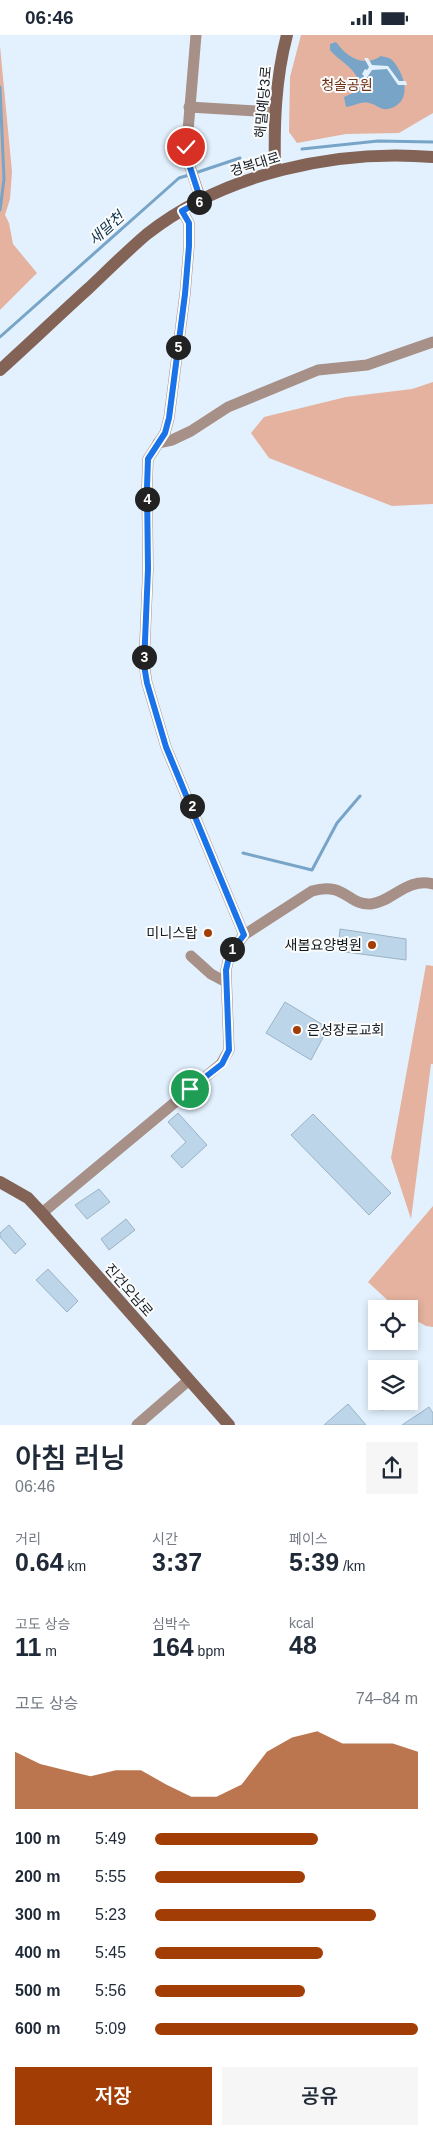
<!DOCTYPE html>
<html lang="ko">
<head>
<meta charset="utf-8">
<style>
  :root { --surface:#fff; --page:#f6f6f7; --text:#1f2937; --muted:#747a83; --accent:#a13d05 }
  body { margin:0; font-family:Helvetica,"Noto Sans KR",sans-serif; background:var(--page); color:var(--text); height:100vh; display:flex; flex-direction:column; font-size:19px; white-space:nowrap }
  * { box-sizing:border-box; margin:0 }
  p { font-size:16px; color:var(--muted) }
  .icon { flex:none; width:28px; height:28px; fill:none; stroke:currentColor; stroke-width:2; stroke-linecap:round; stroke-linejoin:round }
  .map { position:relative; height:1390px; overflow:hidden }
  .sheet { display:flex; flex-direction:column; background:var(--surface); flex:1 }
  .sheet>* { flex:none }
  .buttons { position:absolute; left:368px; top:1265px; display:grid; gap:10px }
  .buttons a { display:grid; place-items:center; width:50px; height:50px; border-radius:0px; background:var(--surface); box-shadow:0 2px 8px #0003; font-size:25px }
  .pin { position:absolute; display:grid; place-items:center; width:42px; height:42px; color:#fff; margin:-21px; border:2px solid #fff; border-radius:50%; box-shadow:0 1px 5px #0007 }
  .km { position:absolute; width:25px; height:25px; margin:-12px; border-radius:50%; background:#222; color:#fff; font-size:14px; line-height:25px; text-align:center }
  .round { display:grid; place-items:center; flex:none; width:52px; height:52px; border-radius:0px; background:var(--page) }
  .overview { display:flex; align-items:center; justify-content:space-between; height:85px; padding:0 15px }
  h1 { font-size:28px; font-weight:600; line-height:38px }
  .metrics { display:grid; grid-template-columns:repeat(3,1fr); gap:8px; height:85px; padding:5px 15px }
  .metrics div { display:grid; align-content:center }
  .metrics b { font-size:25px; font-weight:600 }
  .metrics small { font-size:14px; font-weight:400 }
  .metrics p { font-size:14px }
  .chart { height:140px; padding:10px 15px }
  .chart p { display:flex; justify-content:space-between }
  .chart svg { width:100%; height:90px; margin-top:5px; fill:var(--accent); opacity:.7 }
  .primary-button { display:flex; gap:10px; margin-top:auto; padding:10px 15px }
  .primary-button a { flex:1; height:58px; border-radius:0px; background:var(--accent); color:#fff; font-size:20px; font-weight:600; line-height:58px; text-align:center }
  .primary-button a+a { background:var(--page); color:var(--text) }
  ul { padding:0 15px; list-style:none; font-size:16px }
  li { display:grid; grid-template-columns:80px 60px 1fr; align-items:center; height:38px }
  li i { height:12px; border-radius:6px; background:var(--accent) }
  .status { display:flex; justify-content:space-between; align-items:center; height:35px; padding:0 25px; background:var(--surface); direction:ltr }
  .status svg { height:14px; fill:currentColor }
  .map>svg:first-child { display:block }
  .green { fill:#e4b29f }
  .water { fill:#78a5c7 }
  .pier { fill:#e2f1fd }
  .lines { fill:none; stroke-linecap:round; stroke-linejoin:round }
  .stream { stroke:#78a5c7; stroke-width:3 }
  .building { fill:#bdd5e9; stroke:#9bb2c5 }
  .street { stroke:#a79087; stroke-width:11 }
  .secondary { stroke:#836356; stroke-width:12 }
  .route-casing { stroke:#fff; stroke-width:10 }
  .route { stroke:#1a73e8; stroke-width:6 }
  .poi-dot { fill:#a13d05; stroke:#fcfcfc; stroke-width:2 }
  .labels { text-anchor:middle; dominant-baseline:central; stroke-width:4; stroke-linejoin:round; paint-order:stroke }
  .park-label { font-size:14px; fill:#703013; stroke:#fcfcfc }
  .street-label { font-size:14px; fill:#121b22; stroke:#fcfcfc }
  .poi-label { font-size:14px; fill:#121b22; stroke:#fcfcfc; text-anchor:end }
  .water-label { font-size:15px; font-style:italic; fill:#0f334c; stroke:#fcfcfc }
</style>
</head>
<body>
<div class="status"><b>06:46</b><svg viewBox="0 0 49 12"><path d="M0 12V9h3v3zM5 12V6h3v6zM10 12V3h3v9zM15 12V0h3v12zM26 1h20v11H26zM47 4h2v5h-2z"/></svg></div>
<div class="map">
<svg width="433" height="1390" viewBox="0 0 433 1390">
  <rect width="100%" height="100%" fill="#e2f1fd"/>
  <g class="green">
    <polygon points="301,0 433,0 433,78 399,98 346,99 297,108 289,97 290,42"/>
    <polygon points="0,11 12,137 10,164 5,180 9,188 13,209 37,238 0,275"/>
    <polygon points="433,347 433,469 392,471 269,423 251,398 264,382 346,362 412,354"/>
    <polygon points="426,930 433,931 433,1029 431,1029 411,1184 391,1123"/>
    <polygon points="433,1171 433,1292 426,1291 409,1282 409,1274 397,1274 368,1247"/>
  </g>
  <path class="water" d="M336,7C347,22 363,33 381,21C384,22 389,22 392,25C403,36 413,63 394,72C381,78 379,70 369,68C361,66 354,71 346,72L344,62L359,55C362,36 341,28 330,15V9Z"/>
  <polygon class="pier" points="364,23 368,23 372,30 388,31 399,46 406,46 407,50 398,50 387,34 372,35 362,50 357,50 357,47 360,47 364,41 362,39 365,34 367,35 369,32"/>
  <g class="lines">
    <g class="stream">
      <polyline points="0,52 4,144 0,175"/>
      <polyline points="302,114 378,106 433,107"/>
      <polyline points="195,138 240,123"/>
      <polyline points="0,302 179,143 189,140"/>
      <polyline points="243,818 312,835 337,788 360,761"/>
    </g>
  </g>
  <g class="building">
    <polygon points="340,894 406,904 406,925 338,916"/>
    <polygon points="285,967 328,993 311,1025 266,998"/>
    <polygon points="178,1078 207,1110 182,1133 171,1121 186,1107 168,1087"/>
    <polygon points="313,1079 391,1158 369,1180 291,1100"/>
    <polygon points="99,1154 110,1167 87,1184 75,1170"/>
    <polygon points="126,1184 135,1195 109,1215 101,1204"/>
    <polygon points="9,1190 26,1209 15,1219 0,1202 0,1198"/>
    <polygon points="48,1234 78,1266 67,1277 36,1245"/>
    <polygon points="381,1366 389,1366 389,1374 381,1375"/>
    <polygon points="348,1369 366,1390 324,1390"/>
    <polygon points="429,1372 433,1378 433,1390 402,1390"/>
  </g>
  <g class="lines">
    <g class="street">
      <polyline points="196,0 186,120 201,165"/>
      <polyline points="189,72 275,77"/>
      <polyline points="182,176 189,188 189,211 185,259 169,383 165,398 148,424 147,452 148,534 144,629 147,648 166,712 244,900"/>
      <polyline points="158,408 172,405 191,396 228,372 318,335 367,330 433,307"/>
      <polyline points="191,921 211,939 226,947"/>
      <path d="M42,1178L221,1029L229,1015L226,935L230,918L244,900L312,856C345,846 348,871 371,869C392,867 407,842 433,849"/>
      <polyline points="137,1390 189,1345"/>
    </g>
    <g class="secondary">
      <path d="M275,136C274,91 275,45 287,0"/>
      <path d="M0,335C30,308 59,280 89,253C108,235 127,216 147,199C225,138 336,114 433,122"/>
      <polyline points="0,1147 28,1163 42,1178 229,1390"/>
    </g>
  </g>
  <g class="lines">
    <defs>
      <polyline id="route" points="186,112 186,120 201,166 182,176 189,188 189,211 185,259 169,383 165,398 148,424 147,452 148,534 144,630 147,648 166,712 244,900 230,918 226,935 229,1015 222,1029 190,1054"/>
    </defs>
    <use href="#route" class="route-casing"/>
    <use href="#route" class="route"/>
  </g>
  <g class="poi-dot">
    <circle cx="208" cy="898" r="5"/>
    <circle cx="372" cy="910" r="5"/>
    <circle cx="297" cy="995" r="5"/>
  </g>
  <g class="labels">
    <g class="park-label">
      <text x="347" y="50">청솔공원</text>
    </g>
    <g class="street-label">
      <text transform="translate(263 67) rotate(-85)">해밀예당3로</text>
      <text transform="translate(255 129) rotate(-17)">경복대로</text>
      <text transform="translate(129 1255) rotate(49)">진건오남로</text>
    </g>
    <g class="poi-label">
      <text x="198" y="898">미니스탑</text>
      <text x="362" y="910">새봄요양병원</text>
      <text x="307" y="995" text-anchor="start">은성장로교회</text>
    </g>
    <g class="water-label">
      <text transform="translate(106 193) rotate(-42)">새말천</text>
    </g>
  </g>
</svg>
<div class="buttons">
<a><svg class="icon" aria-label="locate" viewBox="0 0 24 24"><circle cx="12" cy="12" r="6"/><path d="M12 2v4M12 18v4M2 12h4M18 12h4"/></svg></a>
<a><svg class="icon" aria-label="layers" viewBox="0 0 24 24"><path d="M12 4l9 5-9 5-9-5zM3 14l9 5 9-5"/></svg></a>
</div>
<div class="pin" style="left:190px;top:1054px;background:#1e9e55"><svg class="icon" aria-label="arrive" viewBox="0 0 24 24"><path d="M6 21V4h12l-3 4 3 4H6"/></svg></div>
<div class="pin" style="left:186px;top:112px;background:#d93025"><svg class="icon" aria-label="check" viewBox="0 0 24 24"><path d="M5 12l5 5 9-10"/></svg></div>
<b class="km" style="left:232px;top:914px">1</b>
<b class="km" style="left:192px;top:771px">2</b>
<b class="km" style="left:144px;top:622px">3</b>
<b class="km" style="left:147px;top:464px">4</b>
<b class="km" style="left:178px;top:312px">5</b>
<b class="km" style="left:199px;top:167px">6</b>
</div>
<section class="sheet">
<div class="overview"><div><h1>아침 러닝</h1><p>06:46</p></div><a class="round"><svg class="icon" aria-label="share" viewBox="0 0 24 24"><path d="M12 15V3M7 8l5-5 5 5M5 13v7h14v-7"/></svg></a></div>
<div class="metrics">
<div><p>거리</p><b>0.64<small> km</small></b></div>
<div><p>시간</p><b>3:37</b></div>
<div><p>페이스</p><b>5:39<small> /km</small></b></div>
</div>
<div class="metrics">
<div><p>고도 상승</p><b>11<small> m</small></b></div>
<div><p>심박수</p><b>164<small> bpm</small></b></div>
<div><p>kcal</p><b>48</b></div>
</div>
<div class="chart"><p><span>고도 상승</span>74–84 m</p>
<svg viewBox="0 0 160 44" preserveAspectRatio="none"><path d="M0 44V16L10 22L20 25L30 28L40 25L50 25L60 32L70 38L80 38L90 32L100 16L110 9L120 6L130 12L140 12L150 12L160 16V44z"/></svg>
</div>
<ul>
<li><b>100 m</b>5:49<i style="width:62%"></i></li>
<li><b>200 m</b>5:55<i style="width:57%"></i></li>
<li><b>300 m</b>5:23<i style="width:84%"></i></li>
<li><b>400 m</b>5:45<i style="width:64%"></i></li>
<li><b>500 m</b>5:56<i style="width:57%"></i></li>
<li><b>600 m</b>5:09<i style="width:100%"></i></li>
</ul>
<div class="primary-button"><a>저장</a><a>공유</a></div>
</section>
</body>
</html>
